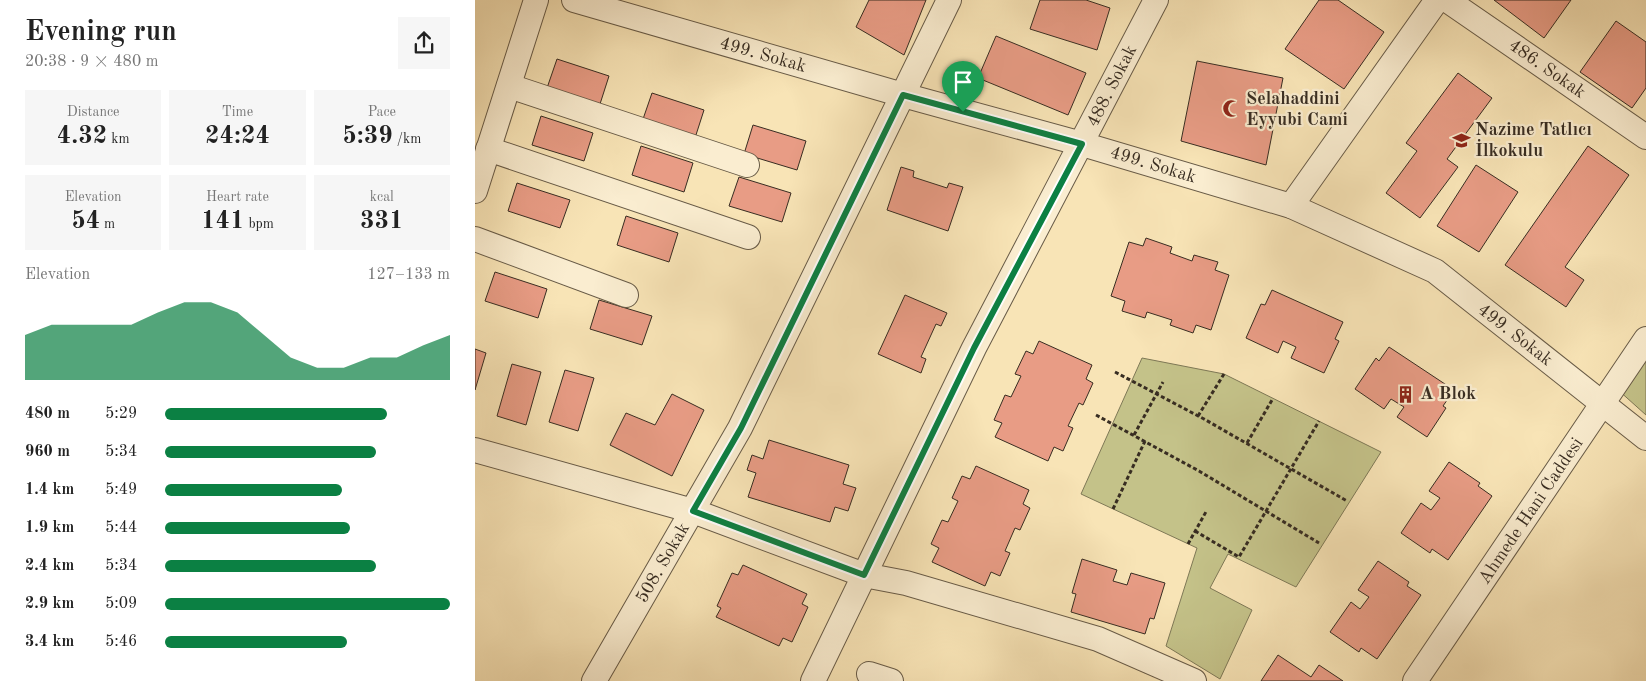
<!DOCTYPE html>
<html lang="en">
<head>
<meta charset="utf-8">
<style>
  :root { --surface:#fff; --page:#f6f6f6; --text:#222; --muted:#767676; --accent:#0b8043 }
  body { margin:0; font-family:"Old Standard TT",serif; background:var(--page); color:var(--text); height:100vh; display:flex; flex-direction:column; font-size:19px; white-space:nowrap }
  * { box-sizing:border-box; margin:0 }
  p { font-size:16px; color:var(--muted) }
  .icon { flex:none; width:28px; height:28px; fill:none; stroke:currentColor; stroke-width:2; stroke-linecap:round; stroke-linejoin:round }
  .map { position:relative; flex:1; overflow:hidden }
  .side { display:flex; flex-direction:column; background:var(--surface); width:475px }
  .side>* { flex:none }
  .pin { position:absolute; display:grid; place-items:center; width:42px; height:42px; color:#fff; margin:-51px -21px; border-radius:50% 50% 50% 0; rotate:-45deg; box-shadow:0 0 5px #0007 }
  .pin .icon { rotate:45deg }
  .round { display:grid; place-items:center; flex:none; width:52px; height:52px; border-radius:0px; background:var(--page) }
  .head { display:flex; align-items:center; justify-content:space-between; height:85px; padding:0 25px }
  h1 { font-size:28px; font-weight:700; line-height:38px }
  .figures { display:grid; grid-template-columns:repeat(3,1fr); gap:8px; height:85px; padding:5px 25px }
  .figures div { display:grid; align-content:center; border-radius:0px; background:var(--page); text-align:center }
  .figures b { font-size:25px; font-weight:700 }
  .figures small { font-size:14px; font-weight:400 }
  .figures p { font-size:14px }
  .chart { height:140px; padding:10px 25px }
  .chart p { display:flex; justify-content:space-between }
  .chart svg { width:100%; height:90px; margin-top:5px; fill:var(--accent); opacity:.7 }
  ul { padding:0 25px; list-style:none; font-size:16px }
  li { display:grid; grid-template-columns:80px 60px 1fr; align-items:center; height:38px }
  li i { height:12px; border-radius:6px; background:var(--accent) }
  main { display:flex; flex:1; min-height:0 }
  .map>svg:first-child { display:block }
  .green { fill:#c4c289; stroke:#7e7856 }
  .building { fill:#e89c85; stroke:#382d22 }
  .lines { fill:none; stroke-linecap:round; stroke-linejoin:round }
  .minor-casing { stroke:#685b47; stroke-width:26 }
  .path { stroke:#382d22; stroke-width:3; stroke-dasharray:4 2.5; stroke-linecap:butt }
  .minor { stroke:#faedd0; stroke-width:24 }
  .route-casing { stroke:#fff; stroke-width:10 }
  .route { stroke:#0b8043; stroke-width:6 }
  .labels { text-anchor:middle; dominant-baseline:central; stroke-width:4.5; stroke-linejoin:round; paint-order:stroke }
  .street-label { font-size:18px; fill:#382d22; stroke:#faedd0 }
  .poi-label { font-size:18px; font-weight:bold; fill:#382d22; stroke:#faedd0; text-anchor:start }
</style>
</head>
<body>
<main>
<section class="side">
<div class="head"><div><h1>Evening run</h1><p>20:38 · 9 × 480 m</p></div><a class="round"><svg class="icon" aria-label="share" viewBox="0 0 24 24"><path d="M12 15V3M7 8l5-5 5 5M5 13v7h14v-7"/></svg></a></div>
<div class="figures">
<div><p>Distance</p><b>4.32<small> km</small></b></div>
<div><p>Time</p><b>24:24</b></div>
<div><p>Pace</p><b>5:39<small> /km</small></b></div>
</div>
<div class="figures">
<div><p>Elevation</p><b>54<small> m</small></b></div>
<div><p>Heart rate</p><b>141<small> bpm</small></b></div>
<div><p>kcal</p><b>331</b></div>
</div>
<div class="chart"><p><span>Elevation</span>127–133 m</p>
<svg viewBox="0 0 160 44" preserveAspectRatio="none"><path d="M0 44V22L10 17L20 17L30 17L40 17L50 11L60 6L70 6L80 11L90 22L100 33L110 38L120 38L130 33L140 33L150 27L160 22V44z"/></svg>
</div>
<ul>
<li><b>480 m</b>5:29<i style="width:78%"></i></li>
<li><b>960 m</b>5:34<i style="width:74%"></i></li>
<li><b>1.4 km</b>5:49<i style="width:62%"></i></li>
<li><b>1.9 km</b>5:44<i style="width:65%"></i></li>
<li><b>2.4 km</b>5:34<i style="width:74%"></i></li>
<li><b>2.9 km</b>5:09<i style="width:100%"></i></li>
<li><b>3.4 km</b>5:46<i style="width:64%"></i></li>
</ul>
</section>
<div class="map">
<svg width="1171" height="681" viewBox="0 0 1171 681">
  <rect width="100%" height="100%" fill="#f8e4b6"/>
  <filter id="stains"><feTurbulence type="fractalNoise" baseFrequency=".004" numOctaves="4"/><feColorMatrix values="0 0 0 0 .2 0 0 0 0 .09 0 0 0 0 .02 0 0 0 .5 -.17"/></filter>
  <radialGradient id="worn" r=".72"><stop offset=".6" stop-color="#630" stop-opacity="0"/><stop offset="1" stop-color="#630" stop-opacity=".3"/></radialGradient>
  <g class="green">
    <polygon points="1171,351 1171,415 1142,389"/>
    <polygon points="667,358 749,374 906,452 821,587 753,554 735,588 777,610 745,679 691,646 722,548 606,494"/>
  </g>
  <g class="building">
    <polygon points="394,0 451,0 429,55 381,27"/>
    <polygon points="565,0 611,0 635,8 622,50 555,29"/>
    <polygon points="844,0 863,0 909,32 869,89 810,49"/>
    <polygon points="1019,0 1096,0 1069,38"/>
    <polygon points="1141,21 1171,42 1171,88 1157,108 1105,72"/>
    <polygon points="521,36 611,73 593,115 503,78"/>
    <polygon points="82,59 134,76 125,104 72,88"/>
    <polygon points="722,61 808,78 791,165 706,141"/>
    <polygon points="983,73 1017,98 972,159 983,167 945,218 911,193 942,151 931,143"/>
    <polygon points="177,93 229,110 220,138 167,122"/>
    <polygon points="66,116 118,133 109,161 57,145"/>
    <polygon points="278,125 331,141 322,170 269,154"/>
    <polygon points="166,146 218,163 209,192 157,175"/>
    <polygon points="1113,146 1154,175 1090,267 1109,280 1091,307 1030,265"/>
    <polygon points="1001,165 1043,192 1004,252 962,226"/>
    <polygon points="426,167 439,171 438,177 472,188 474,183 488,187 473,231 412,210"/>
    <polygon points="264,177 316,193 307,222 254,206"/>
    <polygon points="42,183 95,200 85,228 33,211"/>
    <polygon points="151,216 203,233 194,262 142,245"/>
    <polygon points="671,238 697,247 695,253 717,261 719,255 743,262 740,270 754,275 736,330 721,325 718,333 695,325 697,320 672,312 670,318 647,311 650,301 636,296 654,242 668,246"/>
    <polygon points="20,272 72,289 63,318 10,301"/>
    <polygon points="797,290 868,322 860,339 864,341 849,373 816,358 821,347 808,341 803,353 771,338 786,304 790,305"/>
    <polygon points="430,295 472,313 466,326 461,324 446,357 451,359 446,373 403,354"/>
    <polygon points="124,300 177,316 167,345 115,329"/>
    <polygon points="564,341 617,365 611,379 618,383 608,405 604,403 593,426 598,428 588,451 579,447 573,461 520,437 527,423 519,420 530,395 536,397 546,376 540,374 551,351 558,354"/>
    <polygon points="914,347 979,390 968,406 971,408 952,437 922,417 929,407 916,399 909,409 880,389 901,358 904,361"/>
    <polygon points="0,349 11,353 0,390"/>
    <polygon points="37,364 66,372 51,425 22,416"/>
    <polygon points="90,370 119,378 103,431 74,422"/>
    <polygon points="197,394 229,410 197,476 135,445 151,413 180,425"/>
    <polygon points="294,440 374,465 368,484 381,488 373,511 360,507 355,522 273,497 281,473 272,470 277,455 288,459"/>
    <polygon points="974,462 1005,483 1003,486 1017,496 973,560 957,549 955,553 926,533 946,503 956,510 965,498 954,491"/>
    <polygon points="501,466 554,490 548,504 555,508 545,530 540,528 530,551 535,553 525,576 516,572 510,586 457,562 464,548 456,544 467,520 473,522 483,501 477,498 487,476 495,479"/>
    <polygon points="607,559 642,570 638,581 652,585 656,573 690,583 679,619 675,618 670,634 596,612 601,594 597,593"/>
    <polygon points="903,561 934,582 932,586 946,595 902,659 886,648 884,652 855,632 876,602 885,609 894,597 883,590"/>
    <polygon points="268,565 332,594 327,604 333,607 317,642 308,638 304,646 241,617 246,608 242,606 257,573 263,575"/>
    <polygon points="803,655 836,677 844,665 868,681 786,681"/>
  </g>
  <g class="lines">
    <defs>
      <g id="minor">
        <polyline points="99,0 428,95 607,144 816,206 960,271 1171,438"/>
        <polyline points="972,0 1171,137"/>
        <polyline points="34,86 272,165"/>
        <polyline points="13,149 273,237"/>
        <polyline points="0,191 61,0"/>
        <polyline points="816,206 962,0"/>
        <polyline points="0,239 151,295"/>
        <polyline points="0,450 218,511 389,575 431,583 623,639 719,681"/>
        <polyline points="394,674 416,681"/>
        <polyline points="119,681 265,428 474,0"/>
        <polyline points="338,681 499,348 681,0"/>
        <polyline points="940,681 1171,339"/>
      </g>
    </defs>
    <use href="#minor" class="minor-casing"/>
    <g class="path">
      <polyline points="640,372 729,419 872,501"/>
      <polyline points="621,415 724,471 844,543"/>
      <polyline points="723,416 749,374"/>
      <polyline points="659,435 688,382"/>
      <polyline points="772,443 797,400"/>
      <polyline points="638,509 670,441"/>
      <polyline points="720,531 764,557 844,421"/>
      <polyline points="713,544 732,510"/>
    </g>
    <use href="#minor" class="minor"/>
  </g>
  <g class="lines">
    <defs>
      <polygon id="route" points="428,95 607,144 499,348 389,575 218,511 266,428"/>
    </defs>
    <use href="#route" class="route-casing"/>
    <use href="#route" class="route"/>
  </g>
  <defs>
    <symbol id="mosque-bare" viewBox="-9 -9 18 18"><path d="M3.5-4.9A6 6 0 1 0 3.5 4.9A5 5 0 1 1 3.5-4.9Z" fill="#8f2418" stroke="#faedd0" stroke-width="2.5" paint-order="stroke"/></symbol>
    <symbol id="school-bare" viewBox="-9 -9 18 18"><path d="M0-5L7-2L0 1L-7-2ZM-4 1L0 2.5L4 1V4Q0 6-4 4Z" fill="#8f2418" stroke="#faedd0" stroke-width="2.5" paint-order="stroke"/></symbol>
    <symbol id="building-bare" viewBox="-9 -9 18 18"><path d="M-4-6H4V6H1V3H-1V6H-4ZM-2.5-4.3h1.7v1.8h-1.7ZM.8-4.3h1.7v1.8H.8ZM-2.5-1h1.7V.8h-1.7ZM.8-1h1.7V.8H.8Z" fill="#8f2418" stroke="#faedd0" stroke-width="2.5" paint-order="stroke"/></symbol>
  </defs>
  <g fill-rule="evenodd">
    <use href="#mosque-bare" x="744" y="96" width="25" height="25"/>
    <use href="#school-bare" x="974" y="128" width="25" height="25"/>
    <use href="#building-bare" x="918" y="382" width="25" height="25"/>
  </g>
  <g class="labels">
    <g class="street-label">
      <text transform="translate(288 55) rotate(16)">499. Sokak</text>
      <text transform="translate(1072 69) rotate(35)">486. Sokak</text>
      <text transform="translate(637 86) rotate(-63)">488. Sokak</text>
      <text transform="translate(678 165) rotate(17)">499. Sokak</text>
      <text transform="translate(1040 335) rotate(38)">499. Sokak</text>
      <text transform="translate(1056 511) rotate(-56)">Ahmede Hani Caddesi</text>
      <text transform="translate(188 563) rotate(-60)">508. Sokak</text>
    </g>
    <g class="poi-label">
      <text x="771" y="99">Selahaddini<tspan x="771" dy="21">Eyyubi Cami</tspan></text>
      <text x="1000" y="130">Nazime Tatlıcı<tspan x="1000" dy="21">İlkokulu</tspan></text>
      <text x="945" y="394">A Blok</text>
    </g>
  </g>
  <rect width="100%" height="100%" filter="url(#stains)"/>
  <rect width="100%" height="100%" fill="url(#worn)"/>
</svg>
<div class="pin" style="left:488px;top:112px;background:#1e9e55"><svg class="icon" aria-label="arrive" viewBox="0 0 24 24"><path d="M6 21V4h12l-3 4 3 4H6"/></svg></div>
</div>
</main>
</body>
</html>
